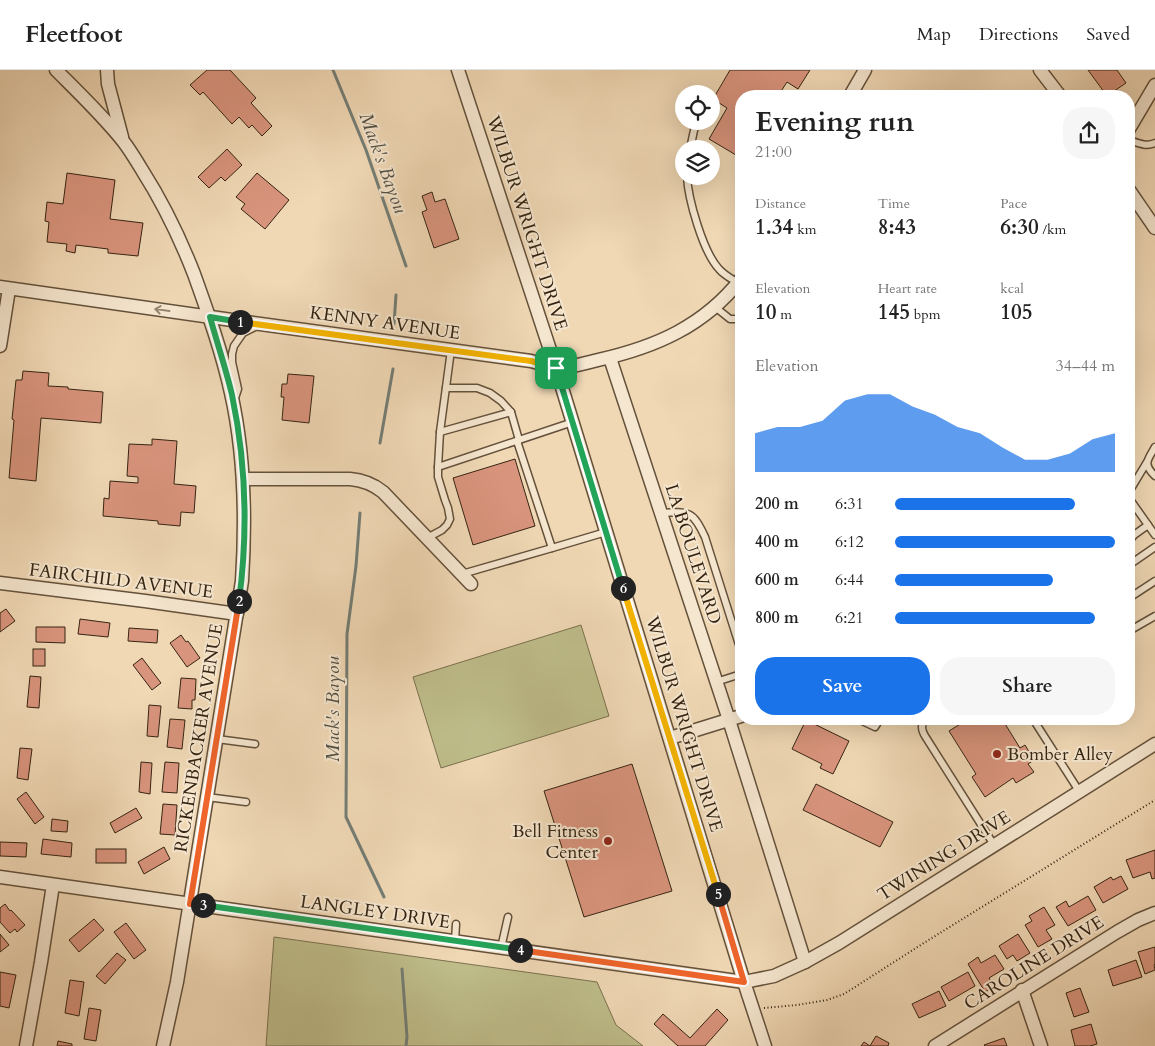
<!DOCTYPE html>
<html lang="en">
<head>
<meta charset="utf-8">
<style>
  :root { --surface:#fff; --page:#f6f6f6; --text:#222; --muted:#767676; --line:#e0e0e0; --accent:#1a73e8 }
  body { margin:0; font-family:Cardo,serif; background:var(--page); color:var(--text); height:100vh; display:flex; flex-direction:column; font-size:19px; white-space:nowrap }
  * { box-sizing:border-box; margin:0 }
  p { font-size:16px; color:var(--muted) }
  .icon { flex:none; width:28px; height:28px; fill:none; stroke:currentColor; stroke-width:2; stroke-linecap:round; stroke-linejoin:round }
  .map { position:relative; flex:1; overflow:hidden }
  .drawer { position:absolute; left:735px; top:20px; width:400px; height:635px; display:flex; flex-direction:column; background:var(--surface); border-radius:20px; box-shadow:0 5px 20px #0002 }
  .drawer>* { flex:none }
  .tools { position:absolute; left:675px; top:15px; display:grid; gap:10px }
  .tools a { display:grid; place-items:center; width:45px; height:45px; border-radius:50%; background:var(--surface); box-shadow:0 5px 20px #0002; font-size:25px }
  .pin { position:absolute; display:grid; place-items:center; width:42px; height:42px; color:#fff; margin:-21px; border-radius:10px; box-shadow:0 2px 8px #0006 }
  .km { position:absolute; width:25px; height:25px; margin:-12px; border-radius:50%; background:#222; color:#fff; font-size:14px; line-height:25px; text-align:center }
  .round { display:grid; place-items:center; flex:none; width:52px; height:52px; border-radius:20px; background:var(--page) }
  .summary { display:flex; align-items:center; justify-content:space-between; height:85px; padding:0 20px }
  h1 { font-size:28px; font-weight:700; line-height:38px }
  .metrics { display:grid; grid-template-columns:repeat(3,1fr); gap:8px; height:85px; padding:5px 20px }
  .metrics div { display:grid; align-content:center }
  .metrics b { font-size:21px; font-weight:700 }
  .metrics small { font-size:14px; font-weight:400 }
  .metrics p { font-size:14px }
  .chart { height:140px; padding:10px 20px }
  .chart p { display:flex; justify-content:space-between }
  .chart svg { width:100%; height:90px; margin-top:5px; fill:var(--accent); opacity:.7 }
  .button { display:flex; gap:10px; margin-top:auto; padding:10px 20px }
  .button a { flex:1; height:58px; border-radius:20px; background:var(--accent); color:#fff; font-size:20px; font-weight:700; line-height:58px; text-align:center }
  .button a+a { background:var(--page); color:var(--text) }
  ul { padding:0 20px; list-style:none; font-size:16px }
  li { display:grid; grid-template-columns:80px 60px 1fr; align-items:center; height:38px }
  li i { height:12px; border-radius:6px; background:var(--accent) }
  header { display:flex; align-items:center; gap:30px; box-sizing:border-box; height:70px; padding:0 25px; background:var(--surface); border-bottom:1px solid var(--line) }
  header strong { font-size:24px }
  nav { display:flex; gap:28px; margin-inline-start:auto; font-size:18px }
  .map>svg:first-child { display:block }
  .green { fill:#bebd8a; stroke:#7a704e }
  .lines { fill:none; stroke-linecap:round; stroke-linejoin:round }
  .stream { stroke:#747d75; stroke-width:3 }
  .building { fill:#d9947d; stroke:#352412 }
  .service-casing { stroke:#64513b; stroke-width:9 }
  .minor-casing { stroke:#64513b; stroke-width:15 }
  .path { stroke:#352412; stroke-width:2; stroke-dasharray:1 2.5; stroke-linecap:butt }
  .service { stroke:#f5e6cf; stroke-width:6 }
  .minor { stroke:#f5e6cf; stroke-width:12 }
  .oneway { stroke:#958570 }
  .split-1-casing { stroke:#fff; stroke-width:10 }
  .split-2-casing { stroke:#fff; stroke-width:10 }
  .split-3-casing { stroke:#fff; stroke-width:10 }
  .split-4-casing { stroke:#fff; stroke-width:10 }
  .split-5-casing { stroke:#fff; stroke-width:10 }
  .split-6-casing { stroke:#fff; stroke-width:10 }
  .split-7-casing { stroke:#fff; stroke-width:10 }
  .split-1 { stroke:#f5b400; stroke-width:6 }
  .split-2 { stroke:#22a559; stroke-width:6 }
  .split-3 { stroke:#f0652b; stroke-width:6 }
  .split-4 { stroke:#22a559; stroke-width:6 }
  .split-5 { stroke:#f0652b; stroke-width:6 }
  .split-6 { stroke:#f5b400; stroke-width:6 }
  .split-7 { stroke:#22a559; stroke-width:6 }
  .poi-dot { fill:#8f2418; stroke:#f5e6cf; stroke-width:2 }
  .labels { text-anchor:middle; dominant-baseline:central; stroke-width:4; stroke-linejoin:round; paint-order:stroke }
  .street-label { font-size:18px; fill:#352412; stroke:#f5e6cf }
  .poi-label { font-size:18px; fill:#352412; stroke:#f5e6cf; text-anchor:start }
  .water-label { font-size:19px; font-style:italic; fill:#545044; stroke:#f5e6cf }
</style>
</head>
<body>
<header>
<strong>Fleetfoot</strong>
<nav><a>Map</a><a>Directions</a><a>Saved</a></nav>
</header>
<div class="map">
<svg width="1155" height="976" viewBox="0 0 1155 976">
  <rect width="100%" height="100%" fill="#f0d8b5"/>
  <filter id="stains"><feTurbulence type="fractalNoise" baseFrequency=".004" numOctaves="4"/><feColorMatrix values="0 0 0 0 .2 0 0 0 0 .09 0 0 0 0 .02 0 0 0 .5 -.17"/></filter>
  <radialGradient id="worn" r=".72"><stop offset=".6" stop-color="#630" stop-opacity="0"/><stop offset="1" stop-color="#630" stop-opacity=".3"/></radialGradient>
  <g class="green">
    <polygon points="581,555 609,646 441,698 413,607"/>
    <polygon points="274,867 597,912 616,955 643,976 266,976"/>
  </g>
  <g class="lines">
    <g class="stream">
      <polyline points="333,0 366,80 406,196"/>
      <polyline points="394,254 396,225"/>
      <polyline points="380,373 393,299"/>
      <polyline points="360,443 356,496 347,564 346,747 384,827"/>
      <polyline points="402,899 407,967 406,976"/>
    </g>
  </g>
  <g class="building">
    <polygon points="207,0 230,0 256,28 251,33 272,56 262,66 252,55 249,58 239,47 232,54 203,22 200,25 190,15"/>
    <polygon points="730,0 810,0 798,19 787,12 778,26 741,26 741,88 709,69 727,38 713,29"/>
    <polygon points="1088,0 1117,0 1126,13 1107,26"/>
    <polygon points="227,79 242,95 225,111 221,107 209,118 198,107"/>
    <polygon points="67,103 115,110 110,149 143,153 138,186 108,183 108,179 76,175 75,183 66,181 67,174 47,172 49,152 45,151 47,132 63,134"/>
    <polygon points="257,103 289,130 265,159 241,139 245,134 236,127"/>
    <polygon points="432,122 435,132 445,129 459,169 434,178 422,142 427,140 422,126"/>
    <polygon points="23,301 49,303 48,316 68,317 68,319 103,322 101,353 41,348 36,411 9,408 14,350 12,349 16,310 22,310"/>
    <polygon points="288,304 314,306 309,353 282,350 284,327 281,327 282,314 287,314"/>
    <polygon points="152,369 177,371 174,414 196,416 194,443 181,442 180,456 158,454 158,451 103,446 104,428 109,429 110,411 138,413 138,407 127,406 129,374 152,375"/>
    <polygon points="515,389 535,456 473,475 453,408"/>
    <polygon points="6,539 15,551 0,562 0,543"/>
    <polygon points="80,549 110,553 108,567 78,564"/>
    <polygon points="36,557 65,557 65,573 36,572"/>
    <polygon points="129,558 158,560 157,573 128,571"/>
    <polygon points="181,565 186,572 188,571 200,588 187,597 170,573"/>
    <rect x="33" y="579" width="12" height="17"/>
    <polygon points="142,588 161,613 152,620 133,595"/>
    <polygon points="30,606 41,607 39,638 27,637"/>
    <polygon points="181,608 196,609 195,630 192,630 192,639 178,638"/>
    <polygon points="149,635 161,636 158,667 147,666"/>
    <polygon points="170,649 185,650 182,679 167,677"/>
    <polygon points="960,649 1002,649 1020,678 1025,675 1034,690 1028,694 1034,702 1016,713 1013,708 985,727 972,707 976,704 949,661 962,653"/>
    <polygon points="806,650 849,671 833,704 820,698 822,694 792,679"/>
    <polygon points="20,678 32,679 28,710 17,708"/>
    <polygon points="141,692 152,693 150,724 139,722"/>
    <polygon points="165,692 179,693 177,723 162,722"/>
    <polygon points="632,694 672,821 584,847 544,721"/>
    <polygon points="816,714 893,752 880,777 803,740"/>
    <polygon points="26,722 44,747 35,754 17,729"/>
    <polygon points="163,734 177,735 175,765 160,764"/>
    <polygon points="136,738 142,748 115,763 110,753"/>
    <polygon points="52,749 68,751 67,762 51,761"/>
    <polygon points="43,769 72,773 71,787 41,784"/>
    <polygon points="0,772 27,773 26,787 0,786"/>
    <polygon points="164,777 170,789 144,804 138,792"/>
    <rect x="96" y="779" width="30" height="14"/>
    <polygon points="1155,780 1155,808 1152,809 1150,802 1133,808 1126,790"/>
    <polygon points="1121,806 1128,819 1103,833 1094,817 1111,807 1113,810"/>
    <polygon points="1088,826 1096,840 1068,856 1056,837 1066,831 1069,837"/>
    <polygon points="5,834 10,841 11,840 25,855 17,862 15,859 10,863 0,852 0,838"/>
    <polygon points="1044,837 1055,855 1046,860 1052,869 1038,877 1025,855 1032,851 1029,846"/>
    <polygon points="94,849 104,860 79,882 69,870"/>
    <polygon points="126,853 146,880 134,889 114,862"/>
    <polygon points="0,864 9,875 0,882"/>
    <polygon points="1018,864 1030,883 1017,891 1013,885 1007,889 999,876"/>
    <polygon points="1155,877 1155,894 1154,895 1155,900 1145,904 1138,882"/>
    <polygon points="117,883 126,890 105,914 96,906"/>
    <polygon points="995,885 1004,899 989,908 994,917 985,922 968,894 978,887 981,893"/>
    <polygon points="1136,890 1142,907 1113,916 1108,900"/>
    <polygon points="0,902 16,905 9,938 0,936"/>
    <polygon points="968,902 975,916 949,931 941,917"/>
    <polygon points="70,910 84,912 79,946 65,943"/>
    <polygon points="1080,918 1089,942 1074,947 1066,923"/>
    <polygon points="939,921 946,936 919,948 912,934"/>
    <polygon points="89,938 101,940 96,971 84,969"/>
    <polygon points="717,939 728,950 705,976 678,976 654,954 663,944 690,968"/>
    <polygon points="1091,954 1097,974 1090,976 1075,976 1071,960"/>
    <polygon points="876,966 889,973 888,976 861,976 864,972 870,976"/>
    <polygon points="1004,968 1007,976 985,976 984,975"/>
    <polygon points="58,971 72,974 72,976 57,976"/>
  </g>
  <g class="lines">
    <defs>
      <g id="service">
        <path d="M1129,70C1138,73 1146,77 1155,73"/>
        <polyline points="690,79 696,51"/>
        <path d="M687,106C688,129 703,182 719,199C724,205 732,209 738,213"/>
        <polyline points="715,237 730,249 741,249"/>
        <polyline points="446,318 477,318 490,323 501,331 511,342 519,370"/>
        <polyline points="235,328 238,319 232,292 232,284 234,276 243,263 257,256"/>
        <polyline points="440,362 511,342"/>
        <polyline points="517,371 552,478 606,462"/>
        <path d="M1155,377C1148,390 1142,393 1155,406"/>
        <polyline points="438,397 573,352"/>
        <polyline points="1129,422 1147,392"/>
        <polyline points="1129,428 1155,465"/>
        <path d="M661,443C689,441 693,441 705,467L741,581"/>
        <polyline points="427,468 442,460 447,455 450,449 448,438 445,430 438,407 438,397 440,362 451,280"/>
        <polyline points="1129,471 1134,465 1148,455"/>
        <polyline points="1129,495 1155,477"/>
        <polyline points="462,504 552,478"/>
        <polyline points="1129,528 1155,511"/>
        <polyline points="1129,561 1155,546"/>
        <polyline points="716,612 741,604"/>
        <polyline points="858,649 875,657 880,649"/>
        <path d="M925,649C921,655 921,659 925,666L994,775"/>
        <polyline points="1033,649 1079,721"/>
        <polyline points="217,669 255,674"/>
        <polyline points="207,727 246,732"/>
        <polyline points="455,871 456,854"/>
        <polyline points="501,878 508,847"/>
      </g>
      <g id="minor">
        <path d="M56,0C79,23 103,46 123,71C130,80 136,90 142,100C163,133 180,168 194,204C208,243 222,282 231,323C245,385 246,448 242,511L177,912L163,976"/>
        <polyline points="107,0 108,14 122,67"/>
        <polyline points="458,0 556,298 744,912 765,976"/>
        <polyline points="1040,0 1060,26"/>
        <polyline points="850,26 865,0"/>
        <polyline points="1129,59 1155,15"/>
        <polyline points="1129,120 1155,158"/>
        <path d="M0,217L253,253L531,291C539,293 549,297 557,298C570,298 585,293 598,290C656,277 704,256 741,209"/>
        <polyline points="0,276 9,219"/>
        <polyline points="610,288 729,650 805,892"/>
        <path d="M243,409H350C363,410 373,414 383,422L471,514"/>
        <polyline points="0,513 145,531 237,544"/>
        <polyline points="670,668 741,646"/>
        <polyline points="0,807 744,912 774,906 805,892 839,873 1155,674"/>
        <polyline points="1022,920 1041,976"/>
        <polyline points="26,976 41,892 53,815"/>
        <polyline points="935,976 1117,862 1138,850 1155,843"/>
      </g>
    </defs>
    <use href="#service" class="service-casing"/>
    <use href="#minor" class="minor-casing"/>
    <polyline class="path" points="764,938 797,935 827,930 844,924 927,871 1155,730"/>
    <use href="#service" class="service"/>
    <use href="#minor" class="minor"/>
  </g>
  <defs><path id="oneway-shaft" d="M-6 0H5M1.5-3L5.5 0L1.5 3" fill="none" stroke-width="1.6" stroke-linecap="round" stroke-linejoin="round" transform="scale(1.25)"/></defs>
  <use class="oneway" href="#oneway-shaft" transform="translate(162 240) rotate(-172)"/>
  <g class="lines">
    <defs>
      <polyline id="split-1" points="240,252 531,291 556,298"/>
      <path id="split-2" d="M239,531C248,463 246,392 232,325C226,299 217,273 210,247L240,252"/>
      <polyline id="split-3" points="203,835 190,834 239,531"/>
      <polyline id="split-4" points="203,835 520,880"/>
      <polyline id="split-5" points="520,880 744,912 718,824"/>
      <polyline id="split-6" points="623,518 718,824"/>
      <polyline id="split-7" points="556,298 623,518"/>
    </defs>
    <use href="#split-1" class="split-1-casing"/>
    <use href="#split-2" class="split-2-casing"/>
    <use href="#split-3" class="split-3-casing"/>
    <use href="#split-4" class="split-4-casing"/>
    <use href="#split-5" class="split-5-casing"/>
    <use href="#split-6" class="split-6-casing"/>
    <use href="#split-7" class="split-7-casing"/>
    <use href="#split-1" class="split-1"/>
    <use href="#split-2" class="split-2"/>
    <use href="#split-3" class="split-3"/>
    <use href="#split-4" class="split-4"/>
    <use href="#split-5" class="split-5"/>
    <use href="#split-6" class="split-6"/>
    <use href="#split-7" class="split-7"/>
  </g>
  <g class="poi-dot">
    <circle cx="997" cy="684" r="5"/>
    <circle cx="608" cy="771" r="5"/>
  </g>
  <g class="labels">
    <g class="street-label">
      <text transform="translate(527 153) rotate(72)">WILBUR WRIGHT DRIVE</text>
      <text transform="translate(385 253) rotate(8)">KENNY AVENUE</text>
      <text transform="translate(693 484) rotate(72)">LA BOULEVARD</text>
      <text transform="translate(121 511) rotate(7)">FAIRCHILD AVENUE</text>
      <text transform="translate(684 654) rotate(73)">WILBUR WRIGHT DRIVE</text>
      <text transform="translate(199 668) rotate(-81)">RICKENBACKER AVENUE</text>
      <text transform="translate(944 786) rotate(-32)">TWINING DRIVE</text>
      <text transform="translate(375 842) rotate(8)">LANGLEY DRIVE</text>
      <text transform="translate(1034 893) rotate(-32)">CAROLINE DRIVE</text>
    </g>
    <g class="poi-label">
      <text x="1007" y="684">Bomber Alley</text>
      <text x="598" y="761" text-anchor="end">Bell Fitness<tspan x="598" dy="21">Center</tspan></text>
    </g>
    <g class="water-label">
      <text transform="translate(383 93) rotate(70)">Mack's Bayou</text>
      <text transform="translate(333 639) rotate(-90)">Mack's Bayou</text>
    </g>
  </g>
  <rect width="100%" height="100%" filter="url(#stains)"/>
  <rect width="100%" height="100%" fill="url(#worn)"/>
</svg>
<div class="tools">
<a><svg class="icon" aria-label="locate" viewBox="0 0 24 24"><circle cx="12" cy="12" r="6"/><path d="M12 2v4M12 18v4M2 12h4M18 12h4"/></svg></a>
<a><svg class="icon" aria-label="layers" viewBox="0 0 24 24"><path d="M12 4l9 5-9 5-9-5zM3 14l9 5 9-5"/></svg></a>
</div>
<div class="pin" style="left:556px;top:298px;background:#1e9e55"><svg class="icon" aria-label="arrive" viewBox="0 0 24 24"><path d="M6 21V4h12l-3 4 3 4H6"/></svg></div>
<b class="km" style="left:240px;top:252px">1</b>
<b class="km" style="left:239px;top:531px">2</b>
<b class="km" style="left:203px;top:835px">3</b>
<b class="km" style="left:520px;top:880px">4</b>
<b class="km" style="left:718px;top:824px">5</b>
<b class="km" style="left:623px;top:518px">6</b>
<section class="drawer">
<div class="summary"><div><h1>Evening run</h1><p>21:00</p></div><a class="round"><svg class="icon" aria-label="share" viewBox="0 0 24 24"><path d="M12 15V3M7 8l5-5 5 5M5 13v7h14v-7"/></svg></a></div>
<div class="metrics">
<div><p>Distance</p><b>1.34<small> km</small></b></div>
<div><p>Time</p><b>8:43</b></div>
<div><p>Pace</p><b>6:30<small> /km</small></b></div>
</div>
<div class="metrics">
<div><p>Elevation</p><b>10<small> m</small></b></div>
<div><p>Heart rate</p><b>145<small> bpm</small></b></div>
<div><p>kcal</p><b>105</b></div>
</div>
<div class="chart"><p><span>Elevation</span>34–44 m</p>
<svg viewBox="0 0 160 44" preserveAspectRatio="none"><path d="M0 44V25L10 22L20 22L30 19L40 9L50 6L60 6L70 12L80 16L90 22L100 25L110 32L120 38L130 38L140 35L150 28L160 25V44z"/></svg>
</div>
<ul>
<li><b>200 m</b>6:31<i style="width:82%"></i></li>
<li><b>400 m</b>6:12<i style="width:100%"></i></li>
<li><b>600 m</b>6:44<i style="width:72%"></i></li>
<li><b>800 m</b>6:21<i style="width:91%"></i></li>
</ul>
<div class="button"><a>Save</a><a>Share</a></div>
</section>
</div>
</body>
</html>
